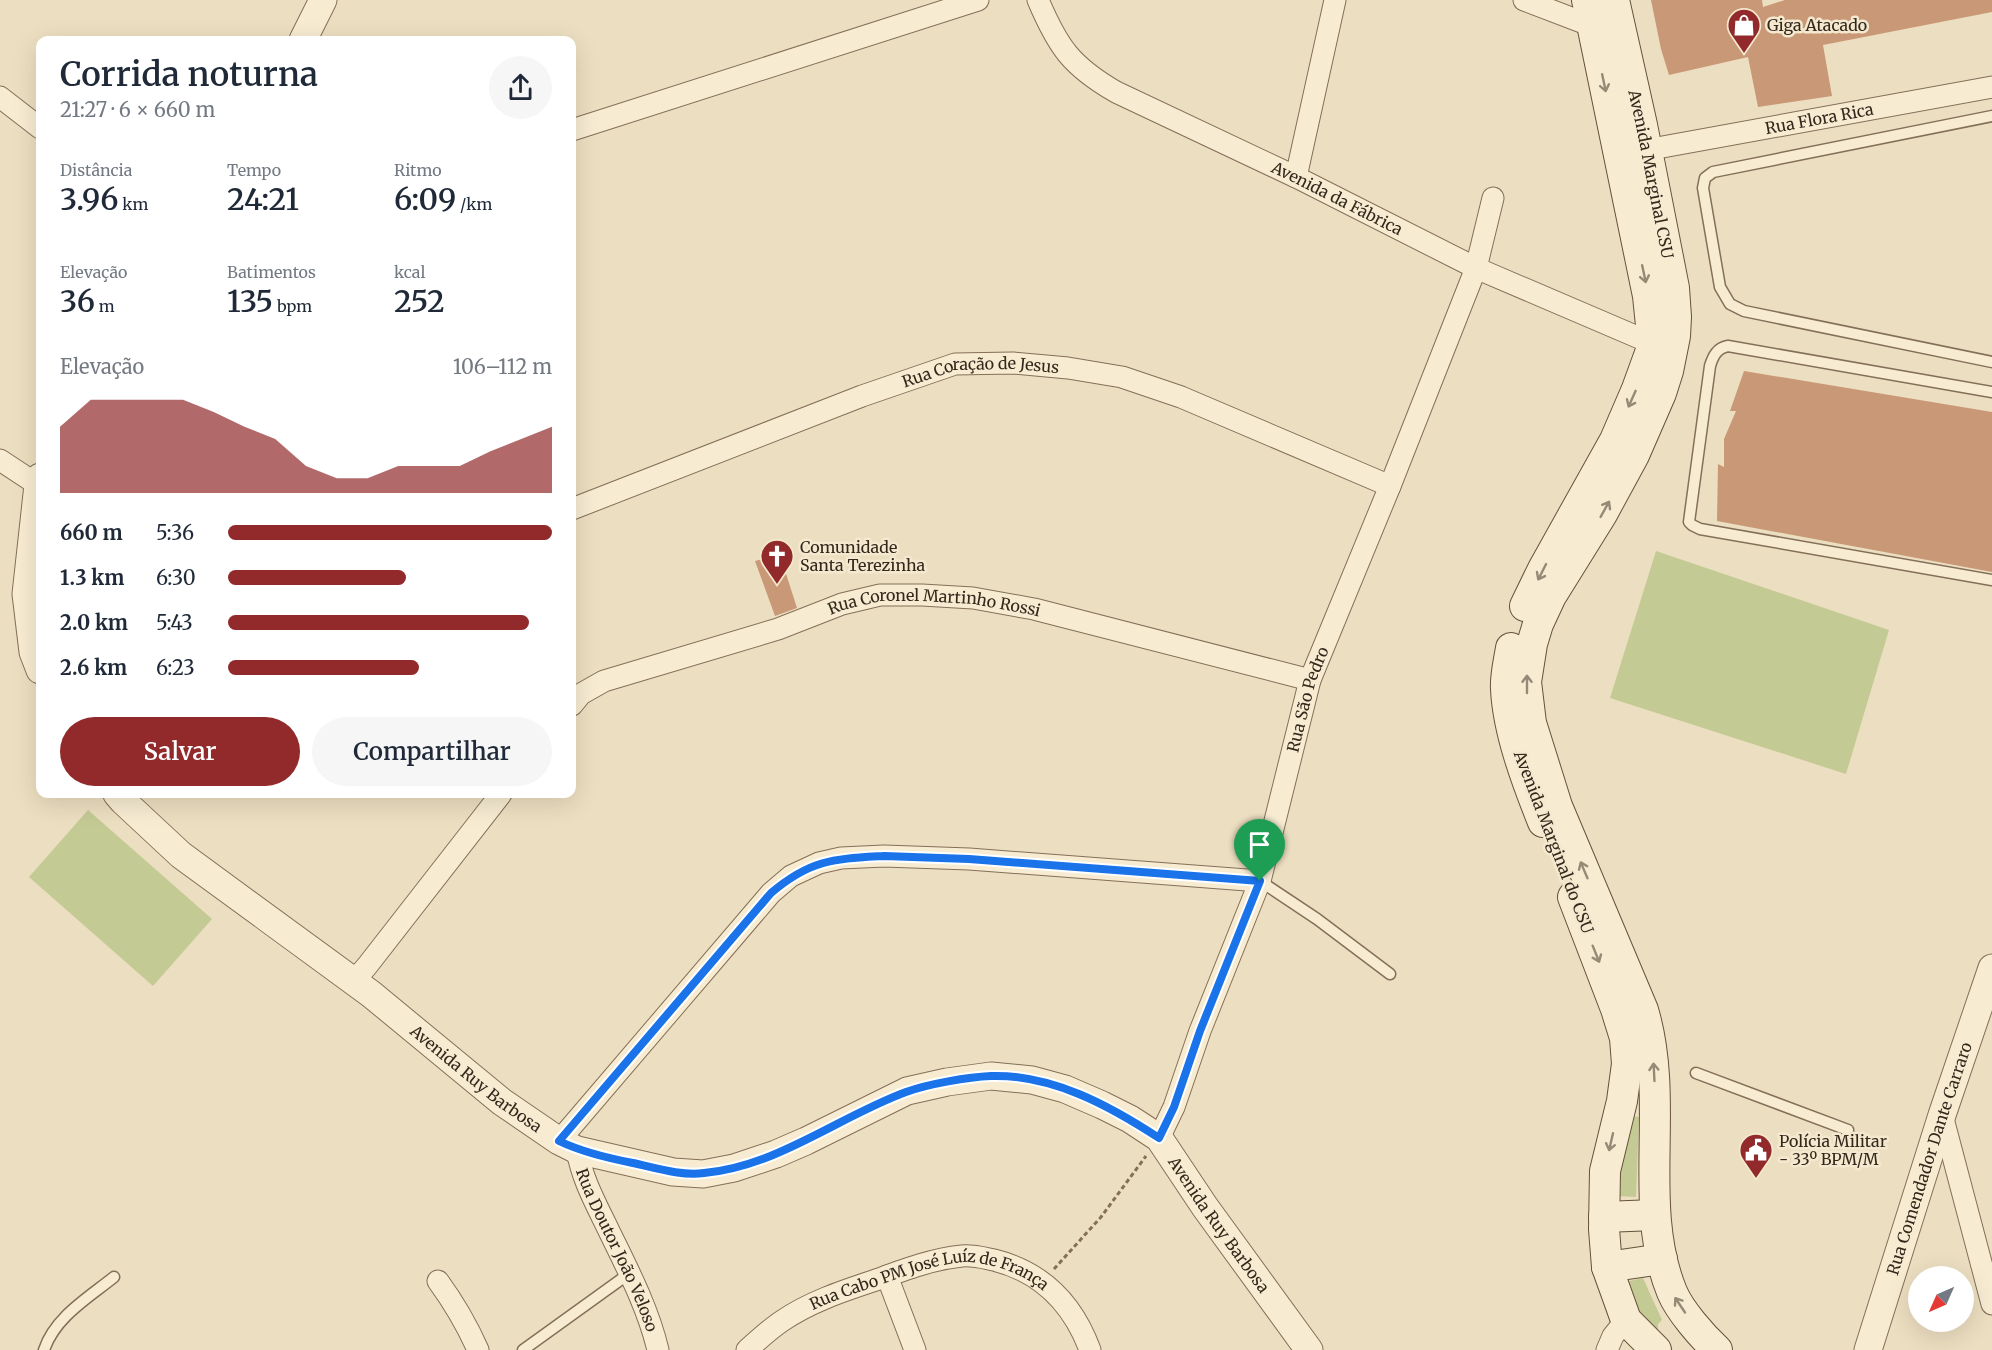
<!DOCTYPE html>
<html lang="pt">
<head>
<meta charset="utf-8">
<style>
  :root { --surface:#fff; --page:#f6f6f7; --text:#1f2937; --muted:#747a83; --accent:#922a2c }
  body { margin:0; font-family:Merriweather,serif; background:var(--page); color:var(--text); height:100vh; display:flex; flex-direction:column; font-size:22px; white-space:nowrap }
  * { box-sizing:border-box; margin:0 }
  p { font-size:20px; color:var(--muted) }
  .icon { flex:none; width:33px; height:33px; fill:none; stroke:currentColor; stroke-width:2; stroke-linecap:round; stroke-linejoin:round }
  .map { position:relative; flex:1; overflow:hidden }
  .drawer { position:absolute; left:36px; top:36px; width:540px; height:762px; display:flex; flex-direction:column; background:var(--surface); border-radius:12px; box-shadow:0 6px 24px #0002 }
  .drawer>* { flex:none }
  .needle { width:39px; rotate:225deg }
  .fabs { position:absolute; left:1908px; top:1266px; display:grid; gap:12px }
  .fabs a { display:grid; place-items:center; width:66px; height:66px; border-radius:50%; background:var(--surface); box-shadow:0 6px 24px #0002; font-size:30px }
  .pin { position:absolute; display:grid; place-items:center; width:51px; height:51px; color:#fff; margin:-62px -26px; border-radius:50% 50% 50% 0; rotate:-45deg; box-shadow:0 0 6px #0007 }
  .pin .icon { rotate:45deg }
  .round { display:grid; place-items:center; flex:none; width:63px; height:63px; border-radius:32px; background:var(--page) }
  .head { display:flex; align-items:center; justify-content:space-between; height:102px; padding:0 24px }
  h1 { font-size:33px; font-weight:600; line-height:45px }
  .stats { display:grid; grid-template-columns:repeat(3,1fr); gap:9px; height:102px; padding:6px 24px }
  .stats div { display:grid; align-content:center }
  .stats b { font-size:30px; font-weight:600 }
  .stats small { font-size:16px; font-weight:400 }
  .stats p { font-size:16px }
  .chart { height:168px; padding:12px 24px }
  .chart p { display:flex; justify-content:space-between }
  .chart svg { width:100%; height:108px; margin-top:6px; fill:var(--accent); opacity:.7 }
  .button { display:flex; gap:12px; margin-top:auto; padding:12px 24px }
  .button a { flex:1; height:69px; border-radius:36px; background:var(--accent); color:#fff; font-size:24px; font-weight:600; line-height:69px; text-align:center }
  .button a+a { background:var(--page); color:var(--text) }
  ul { padding:0 24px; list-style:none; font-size:20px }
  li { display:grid; grid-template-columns:96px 72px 1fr; align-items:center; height:45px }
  li i { height:15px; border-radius:8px; background:var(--accent) }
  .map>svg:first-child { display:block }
  .green { fill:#c4ca94 }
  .building { fill:#c99876 }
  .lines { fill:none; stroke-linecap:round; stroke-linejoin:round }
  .service-casing { stroke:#846f58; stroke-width:13 }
  .minor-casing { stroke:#846f58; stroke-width:23 }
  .tertiary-casing { stroke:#846f58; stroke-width:29 }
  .secondary-casing { stroke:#66513c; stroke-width:32 }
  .path { stroke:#846f58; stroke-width:3; stroke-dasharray:4.5 3; stroke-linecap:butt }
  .service { stroke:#f7ecd2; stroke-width:10 }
  .minor { stroke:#f7ecd2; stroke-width:21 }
  .tertiary { stroke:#f7ecd2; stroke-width:27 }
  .secondary { stroke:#f7ecd2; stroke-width:30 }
  .oneway { stroke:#968a77 }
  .route-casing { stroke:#fff; stroke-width:12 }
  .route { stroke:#1a73e8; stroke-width:8 }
  .labels { text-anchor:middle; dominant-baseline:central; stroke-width:5; stroke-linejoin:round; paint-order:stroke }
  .poi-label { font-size:16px; fill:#34281c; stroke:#f4e9cf; text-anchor:start }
  .street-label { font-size:16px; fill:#34281c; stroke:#f4e9cf }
</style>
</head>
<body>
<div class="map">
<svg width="1992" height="1350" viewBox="0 0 1992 1350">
  <rect width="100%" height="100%" fill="#ecdec0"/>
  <g class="green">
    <polygon points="1656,551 1889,630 1846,774 1610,698"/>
    <polygon points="88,810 212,919 153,986 29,877"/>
    <polygon points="1631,1116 1639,1117 1636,1197 1616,1196"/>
    <polygon points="1643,1278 1662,1320 1658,1324 1658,1336 1673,1350 1665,1350 1638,1313 1625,1282"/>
  </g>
  <g class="building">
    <polygon points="1651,0 1762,0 1763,7 1785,0 1992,0 1992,12 1823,45 1832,96 1758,107 1748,57 1669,75 1661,49"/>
    <polygon points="1744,371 1992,412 1992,572 1717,521 1718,464 1724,467 1724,439 1736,411 1730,411"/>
    <polygon points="780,555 797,608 775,616 755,561"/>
  </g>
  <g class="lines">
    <defs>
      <g id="service">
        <polyline points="1992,116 1713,172 1705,178 1703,188 1720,287 1730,304 1744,311 1992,362"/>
        <path d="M1992,392L1728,346C1717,348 1713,356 1710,366L1689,522L1692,525L1700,529L1992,580"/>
        <polyline points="1260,881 1317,919 1390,974"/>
        <polyline points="1696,1073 1848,1130"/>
        <path d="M44,1350C55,1317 88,1298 114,1277"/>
        <polyline points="523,1350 630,1273"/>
      </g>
      <g id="minor">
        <path id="s1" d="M1038,0C1058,47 1071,66 1116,92L1296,177L1476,268L1663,348"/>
        <polyline points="1524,0 1592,26"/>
        <polyline points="0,97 40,128"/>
        <polyline points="572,130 978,0"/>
        <path id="s2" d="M1646,150L1992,87"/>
        <polyline points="1296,177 1335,0"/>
        <polyline points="0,460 38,485"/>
        <path id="s3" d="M572,509L862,396L955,364L1013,363L1068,368L1122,377L1181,397L1390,486"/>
        <path id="s4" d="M572,705L581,694L604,681L778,629L842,604L880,595H922L973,598L1034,609L1310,680"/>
        <polyline points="354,981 367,966 501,794"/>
        <polyline points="1942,1115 1992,1304"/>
        <path id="s5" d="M1159,1138L1174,1107L1200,1031L1260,881L1310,680L1390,486L1476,268L1493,198"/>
        <polyline points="559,1141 771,893 791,876 819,863 841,858 884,856 969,859 1260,881"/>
        <path id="s6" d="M577,1150C582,1179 596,1204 609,1231C628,1270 648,1308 658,1350"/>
        <polyline points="887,1276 915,1350"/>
        <path d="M438,1281C454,1303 467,1325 478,1350"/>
        <path id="s7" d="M747,1350C758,1340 770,1329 782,1321C811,1301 846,1290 879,1279C906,1269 933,1259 962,1256C973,1255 984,1258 994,1260C1042,1272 1073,1304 1090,1350"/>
        <polyline points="1607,1350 1613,1336 1626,1320"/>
      </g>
      <g id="tertiary">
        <polyline points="303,40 323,0"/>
        <polyline points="40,477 38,485 26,594 33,652 40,670"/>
        <path id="s8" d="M117,794L123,801L181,855L371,994L502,1102L559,1141L577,1150L673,1172L703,1174L734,1168L776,1154L806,1141L907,1091L947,1082L991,1076L1032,1080L1065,1089L1102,1105L1130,1119L1159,1138L1205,1207L1309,1350"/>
        <path id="s9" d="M1868,1350L1942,1115L1992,968"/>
      </g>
      <g id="secondary">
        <path id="s10" d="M1614,0L1642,125L1674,288L1676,317L1675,336L1668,371L1661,393L1634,455L1602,514L1551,596L1538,624L1532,644L1526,682L1531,723L1557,806L1643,1010C1671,1103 1636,1204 1672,1292C1680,1311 1702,1336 1717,1350"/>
        <polyline points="1525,606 1543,569 1615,440 1637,389 1653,345 1648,296 1587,0"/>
        <path d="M1511,648C1509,661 1505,676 1506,689C1508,732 1527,782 1543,822"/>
        <polyline points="1573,897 1616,1009 1625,1038 1627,1064 1622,1101 1605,1171 1604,1229 1607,1267 1626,1320 1656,1350"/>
        <polyline points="1604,1217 1655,1215"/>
        <polyline points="1607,1267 1662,1259"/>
      </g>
    </defs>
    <use href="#service" class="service-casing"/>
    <use href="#minor" class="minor-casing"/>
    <use href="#tertiary" class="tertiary-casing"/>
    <use href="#secondary" class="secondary-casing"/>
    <polyline class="path" points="1054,1269 1101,1217 1146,1156"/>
    <use href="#service" class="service"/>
    <use href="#minor" class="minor"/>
    <use href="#tertiary" class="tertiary"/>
    <use href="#secondary" class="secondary"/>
  </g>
  <defs><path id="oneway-shaft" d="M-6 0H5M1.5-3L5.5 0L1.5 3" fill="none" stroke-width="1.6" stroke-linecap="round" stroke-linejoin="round" transform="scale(1.5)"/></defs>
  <g class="oneway">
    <use href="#oneway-shaft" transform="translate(1604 83) rotate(78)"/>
    <use href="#oneway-shaft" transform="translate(1644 274) rotate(78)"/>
    <use href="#oneway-shaft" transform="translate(1632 399) rotate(114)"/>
    <use href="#oneway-shaft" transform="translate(1605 509) rotate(-61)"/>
    <use href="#oneway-shaft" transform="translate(1542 572) rotate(117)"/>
    <use href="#oneway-shaft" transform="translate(1527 684) rotate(-90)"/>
    <use href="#oneway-shaft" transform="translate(1584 870) rotate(-113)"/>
    <use href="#oneway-shaft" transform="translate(1596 954) rotate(68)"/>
    <use href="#oneway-shaft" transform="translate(1654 1072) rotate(-93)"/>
    <use href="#oneway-shaft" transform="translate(1611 1142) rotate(103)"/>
    <use href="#oneway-shaft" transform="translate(1680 1305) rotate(-124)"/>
  </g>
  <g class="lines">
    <defs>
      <path id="route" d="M884,856L969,859L1260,881L1200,1031L1174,1107L1159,1138C1110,1106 1052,1074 991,1076C968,1077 928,1084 906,1092C838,1117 778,1166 704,1173C681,1176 656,1168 633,1163C607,1158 582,1152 559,1141L771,893C811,859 834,859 884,856Z"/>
    </defs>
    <use href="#route" class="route-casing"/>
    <use href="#route" class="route"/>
  </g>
  <defs>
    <symbol id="shop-pin" viewBox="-11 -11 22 30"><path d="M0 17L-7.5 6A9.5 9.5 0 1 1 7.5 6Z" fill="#922a2c" stroke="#f4e9cf"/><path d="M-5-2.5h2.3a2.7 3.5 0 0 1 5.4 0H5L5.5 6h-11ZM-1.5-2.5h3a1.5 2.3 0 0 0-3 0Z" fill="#fff"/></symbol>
    <symbol id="church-pin" viewBox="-11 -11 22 30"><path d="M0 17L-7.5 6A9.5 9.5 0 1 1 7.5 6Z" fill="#922a2c" stroke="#f4e9cf"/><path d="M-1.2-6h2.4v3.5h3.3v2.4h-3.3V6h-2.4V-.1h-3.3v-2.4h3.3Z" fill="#fff"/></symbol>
    <symbol id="civic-pin" viewBox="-11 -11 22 30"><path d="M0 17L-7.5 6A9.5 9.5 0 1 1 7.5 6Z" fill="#922a2c" stroke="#f4e9cf"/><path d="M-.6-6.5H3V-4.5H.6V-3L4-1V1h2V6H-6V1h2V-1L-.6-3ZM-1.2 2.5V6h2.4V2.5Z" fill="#fff"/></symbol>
  </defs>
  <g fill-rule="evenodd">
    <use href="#shop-pin" x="1725" y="6" width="38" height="52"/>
    <use href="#church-pin" x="758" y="537" width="38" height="52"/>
    <use href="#civic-pin" x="1737" y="1131" width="38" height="52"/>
  </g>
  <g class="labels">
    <g class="poi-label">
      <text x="1767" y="25">Giga Atacado</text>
      <text x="800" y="547">Comunidade<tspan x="800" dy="18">Santa Terezinha</tspan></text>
      <text x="1779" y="1141">Polícia Militar<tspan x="1779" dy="18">- 33º BPM/M</tspan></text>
    </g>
    <g class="street-label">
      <text stroke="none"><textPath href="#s2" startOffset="176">Rua Flora Rica</textPath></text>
      <text stroke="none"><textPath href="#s10" startOffset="178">Avenida Marginal CSU</textPath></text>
      <text stroke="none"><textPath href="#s1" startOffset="369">Avenida da Fábrica</textPath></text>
      <text stroke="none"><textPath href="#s3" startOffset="434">Rua Coração de Jesus</textPath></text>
      <text stroke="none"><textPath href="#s4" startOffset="384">Rua Coronel Martinho Rossi</textPath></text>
      <text stroke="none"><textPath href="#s5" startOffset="464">Rua São Pedro</textPath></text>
      <text transform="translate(1554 842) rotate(69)">Avenida Marginal do CSU</text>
      <text stroke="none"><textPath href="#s8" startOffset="459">Avenida Ruy Barbosa</textPath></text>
      <text stroke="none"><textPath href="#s9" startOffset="201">Rua Comendador Dante Carraro</textPath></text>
      <text stroke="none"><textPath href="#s8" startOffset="1305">Avenida Ruy Barbosa</textPath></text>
      <text stroke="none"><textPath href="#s6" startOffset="108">Rua Doutor João Veloso</textPath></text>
      <text stroke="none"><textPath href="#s7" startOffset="204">Rua Cabo PM José Luíz de França</textPath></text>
    </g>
  </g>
</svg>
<div class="fabs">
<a><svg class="needle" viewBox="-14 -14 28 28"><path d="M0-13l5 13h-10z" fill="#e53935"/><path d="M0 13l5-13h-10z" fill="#747a83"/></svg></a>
</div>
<div class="pin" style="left:1260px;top:881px;background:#1e9e55"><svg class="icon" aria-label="arrive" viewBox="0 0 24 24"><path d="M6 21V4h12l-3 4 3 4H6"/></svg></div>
<section class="drawer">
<div class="head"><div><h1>Corrida noturna</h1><p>21:27 · 6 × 660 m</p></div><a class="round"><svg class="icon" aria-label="share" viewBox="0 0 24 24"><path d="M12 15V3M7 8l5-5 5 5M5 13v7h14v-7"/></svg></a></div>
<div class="stats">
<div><p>Distância</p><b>3.96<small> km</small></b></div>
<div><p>Tempo</p><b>24:21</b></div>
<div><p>Ritmo</p><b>6:09<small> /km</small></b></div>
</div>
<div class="stats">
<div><p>Elevação</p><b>36<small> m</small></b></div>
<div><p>Batimentos</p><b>135<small> bpm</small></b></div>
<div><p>kcal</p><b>252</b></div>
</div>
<div class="chart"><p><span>Elevação</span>106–112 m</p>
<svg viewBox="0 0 160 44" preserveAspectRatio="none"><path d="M0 44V17L10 6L20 6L30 6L40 6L50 11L60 17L70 22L80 33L90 38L100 38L110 33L120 33L130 33L140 27L150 22L160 17V44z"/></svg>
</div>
<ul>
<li><b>660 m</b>5:36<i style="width:100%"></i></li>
<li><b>1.3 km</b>6:30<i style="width:55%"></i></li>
<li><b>2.0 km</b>5:43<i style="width:93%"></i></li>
<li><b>2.6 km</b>6:23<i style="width:59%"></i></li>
</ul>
<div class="button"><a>Salvar</a><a>Compartilhar</a></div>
</section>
</div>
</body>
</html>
